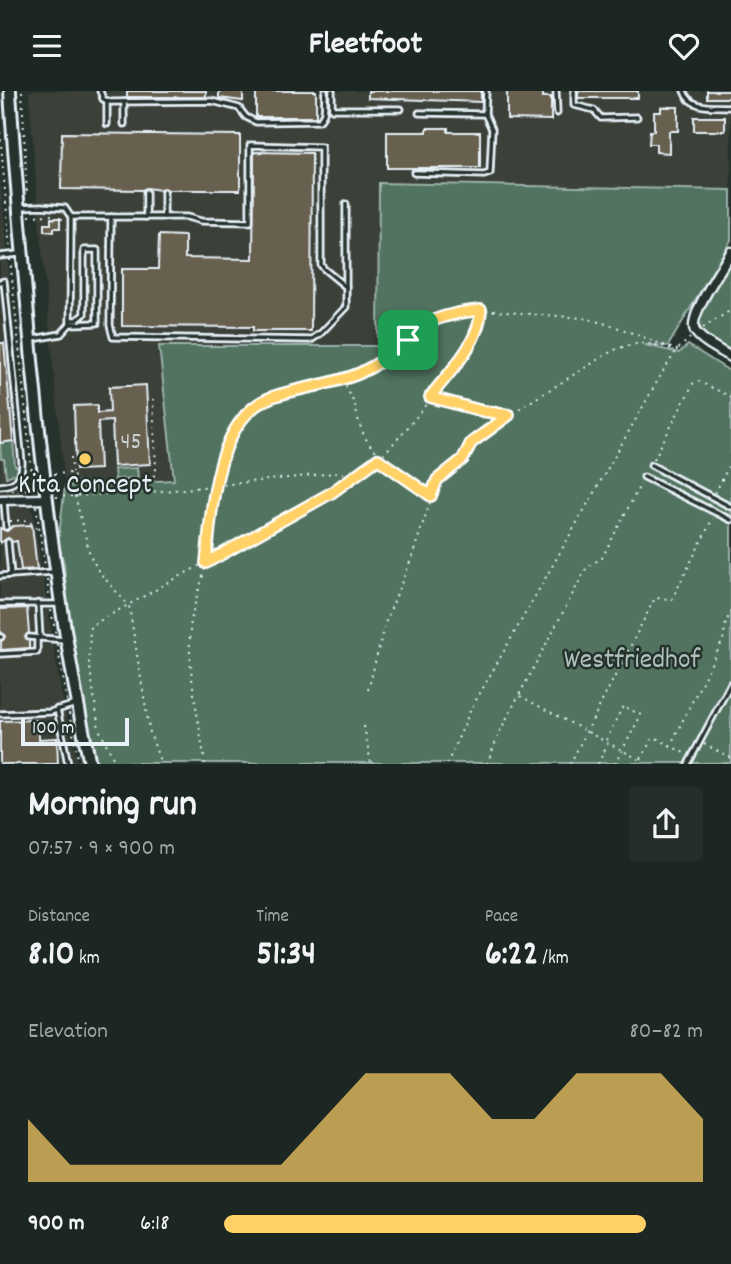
<!DOCTYPE html>
<html lang="en">
<head>
<meta charset="utf-8">
<style>
  :root { --surface:#1c2622; --page:#252e2a; --text:#f1f3f6; --muted:#a0a5a5; --accent:#ffd166 }
  body { margin:0; font-family:Dekko,sans-serif; background:var(--page); color:var(--text); height:100vh; display:flex; flex-direction:column; font-size:26px; white-space:nowrap }
  * { box-sizing:border-box; margin:0 }
  p { font-size:23px; color:var(--muted) }
  .icon { flex:none; width:38px; height:38px; fill:none; stroke:currentColor; stroke-width:2; stroke-linecap:round; stroke-linejoin:round }
  .map { position:relative; height:673px; overflow:hidden }
  .drawer { display:flex; flex-direction:column; background:var(--surface); flex:1 }
  .drawer>* { flex:none }
  .scale { position:absolute; left:21px; bottom:18px; width:108px; box-sizing:border-box; padding-left:7px; border:4px solid #e8f1f8; border-top:0; font-size:19px; line-height:24px; white-space:nowrap; color:#e8f1f8; -webkit-text-stroke:5px #26332d; paint-order:stroke }
  .pin { position:absolute; display:grid; place-items:center; width:60px; height:60px; color:#fff; margin:-30px; border-radius:14px; box-shadow:0 4px 10px #0006 }
  .round { display:grid; place-items:center; flex:none; width:74px; height:74px; border-radius:7px; background:var(--page) }
  .head { display:flex; align-items:center; justify-content:space-between; height:119px; padding:0 28px }
  h1 { font-size:38px; font-weight:700; line-height:52px }
  .stats { display:grid; grid-template-columns:repeat(3,1fr); gap:10px; height:119px; padding:7px 28px }
  .stats div { display:grid; align-content:center }
  .stats b { font-size:35px; font-weight:700 }
  .stats small { font-size:19px; font-weight:400 }
  .stats p { font-size:19px }
  .chart { height:196px; padding:14px 28px }
  .chart p { display:flex; justify-content:space-between }
  .chart svg { width:100%; height:126px; margin-top:7px; fill:var(--accent); opacity:.7 }
  ul { padding:0 28px; list-style:none; font-size:23px }
  li { display:grid; grid-template-columns:112px 84px 1fr; align-items:center; height:52px }
  li i { height:18px; border-radius:9px; background:var(--accent) }
  header { display:flex; justify-content:space-between; align-items:center; height:91px; padding:0 28px; background:var(--surface); font-size:32px; font-weight:700 }
  .map>svg:first-child { display:block }
  .built { fill:#3a4038 }
  .green { fill:#51735e; stroke:#9cb2ab; stroke-width:2 }
  .building { fill:#676050; stroke:#e8f1f8; stroke-width:2 }
  .lines { fill:none; stroke-linecap:round; stroke-linejoin:round }
  .service-casing { stroke:#e8f1f8; stroke-width:9 }
  .minor-casing { stroke:#e8f1f8; stroke-width:13 }
  .secondary-casing { stroke:#e8f1f8; stroke-width:16 }
  .path { stroke:#e8f1f8; stroke-width:2; stroke-dasharray:2 5; stroke-linecap:butt }
  .service { stroke:#26332d; stroke-width:3.5 }
  .minor { stroke:#26332d; stroke-width:8 }
  .secondary { stroke:#26332d; stroke-width:10 }
  .route-casing { stroke:#fff; stroke-width:14 }
  .route { stroke:#ffd166; stroke-width:9 }
  .poi-dot { fill:#ffd166; stroke:#26332d; stroke-width:2.5 }
  .labels { text-anchor:middle; dominant-baseline:central; stroke-width:5; stroke-linejoin:round; paint-order:stroke }
  .number-label { font-size:24px; fill:#c8cdce }
  .poi-label { font-size:28px; fill:#e8f1f8; stroke:#26332d }
  .park-label { font-size:28px; fill:#acbfba; stroke:#26332d }
</style>
</head>
<body>
<header><svg class="icon" aria-label="menu" viewBox="0 0 24 24"><path d="M4 6h16M4 12h16M4 18h16"/></svg>Fleetfoot<svg class="icon" aria-label="heart" viewBox="0 0 24 24"><path d="M12 20l-8-8c-3-5 5-10 8-4 3-6 11-1 8 4z"/></svg></header>
<div class="map">
<svg width="731" height="673" viewBox="0 0 731 673">
  <rect width="100%" height="100%" fill="#26332d"/>
  <filter id="ink" filterUnits="userSpaceOnUse"><feTurbulence type="fractalNoise" baseFrequency=".0143" numOctaves="2"/><feDisplacementMap in="SourceGraphic" scale="14" xChannelSelector="R" yChannelSelector="G"/><feConvolveMatrix kernelMatrix="1 2 1 2 8 2 1 2 1" color-interpolation-filters="sRGB"/></filter>
  <g filter="url(#ink)">
    <g class="built">
      <polygon points="29,0 731,0 731,99 576,97 378,256 160,255 174,389 65,395 39,129"/>
      <polygon points="0,84 26,378 61,601 77,672 0,672"/>
    </g>
    <g class="green">
      <polygon points="379,92 731,99 731,149 668,255 645,254 679,262 688,254 731,281 731,672 96,672 77,577 67,512 64,473 58,452 65,395 174,389 159,255 378,255"/>
      <path d="M731,167V261C717,252 697,245 698,226Z"/>
      <polygon points="13,350 15,375 20,377 17,385 14,383 6,386 4,368 1,368 0,352"/>
      <polygon points="137,377 138,387 115,388 114,378"/>
    </g>
    <g class="building">
      <rect x="127" y="0" width="79" height="6"/>
      <polygon points="219,0 243,0 243,10 219,7"/>
      <rect x="256" y="0" width="60" height="26"/>
      <polygon points="368,0 481,0 481,11 368,7"/>
      <polygon points="507,0 543,0 543,6 551,6 551,29 507,28"/>
      <rect x="578" y="0" width="60" height="7"/>
      <rect x="707" y="0" width="24" height="7"/>
      <polygon points="661,16 678,16 678,40 669,40 669,62 656,61 656,53 649,53 650,40 654,40 654,21 661,21"/>
      <rect x="694" y="26" width="31" height="14"/>
      <polygon points="427,37 448,37 448,41 480,41 480,77 387,77 387,41 427,41"/>
      <polygon points="62,42 240,44 240,99 168,99 165,97 160,99 147,97 142,99 61,98"/>
      <polygon points="254,61 312,62 311,240 253,240 253,236 122,235 122,178 158,178 159,144 185,145 185,167 253,168"/>
      <polygon points="51,127 60,127 60,137 54,137 54,141 44,140 44,133 51,133"/>
      <polygon points="0,252 4,252 13,350 0,352"/>
      <polygon points="146,294 150,373 114,375 112,330 98,331 100,378 76,379 74,315 97,314 97,322 110,321 109,296"/>
      <polygon points="32,434 37,478 21,479 17,450 12,451 8,447 0,452 0,437 7,440 13,435"/>
      <polygon points="27,517 29,542 25,546 29,550 29,557 1,559 1,550 5,545 0,540 0,518"/>
      <polygon points="39,629 39,648 57,647 58,673 0,673 0,630"/>
    </g>
    <g class="lines">
      <defs>
        <g id="service">
          <path d="M100,0L103,8L110,11L212,10L239,17L246,26L256,31L319,30C327,23 324,10 325,0"/>
          <polyline points="332,0 332,18 401,18"/>
          <polyline points="556,0 557,22"/>
          <polyline points="574,0 574,14 594,19 601,27 637,26"/>
          <path d="M684,0C690,19 714,15 731,16"/>
          <polyline points="419,22 485,23 486,0"/>
          <polyline points="107,33 107,10"/>
          <polyline points="124,33 124,11"/>
          <polyline points="414,82 484,84 490,82 492,38 485,23"/>
          <polyline points="146,101 146,126"/>
          <polyline points="19,116 41,115 65,117 71,126 70,233 61,243 33,248"/>
          <polyline points="71,126 187,126 201,130 250,131 250,54 321,56 321,174 324,178 346,196"/>
          <polyline points="111,126 110,234 113,246 311,249 321,242 346,216 346,113"/>
          <polyline points="164,126 164,101"/>
          <polyline points="0,165 19,163"/>
          <path d="M0,191L4,190L22,372C22,387 16,394 0,395"/>
          <polyline points="70,233 97,232 97,159 84,159 84,223 77,229 71,229"/>
          <polyline points="651,374 731,416"/>
          <polyline points="644,386 731,429"/>
          <polyline points="4,411 6,436"/>
          <polyline points="11,484 54,481"/>
          <polyline points="0,485 11,484 8,451"/>
          <polyline points="38,512 40,547"/>
          <polyline points="0,513 59,513"/>
          <polyline points="0,546 1,546"/>
          <polyline points="29,546 65,549"/>
          <polyline points="0,563 37,561 37,547"/>
          <polyline points="57,618 68,673"/>
          <polyline points="0,623 50,621 76,613"/>
          <polyline points="688,673 731,592"/>
        </g>
        <g id="minor">
          <path d="M731,161C723,176 687,226 695,240C702,251 720,259 731,266"/>
          <polyline points="0,409 46,408"/>
        </g>
        <path id="secondary" d="M10,0C15,83 23,165 30,248C43,390 60,533 90,673"/>
      </defs>
      <use href="#service" class="service-casing"/>
      <use href="#minor" class="minor-casing"/>
      <use href="#secondary" class="secondary-casing"/>
      <g class="path">
        <polyline points="22,0 27,104"/>
        <polyline points="0,41 10,159"/>
        <polyline points="29,125 51,124 52,128 65,128"/>
        <polyline points="10,168 34,402"/>
        <polyline points="703,237 731,219"/>
        <path d="M343,289C347,298 352,307 355,315C359,333 364,354 381,363"/>
        <polyline points="71,366 72,381"/>
        <polyline points="378,368 431,404"/>
        <polyline points="654,368 694,291 698,290 731,306"/>
        <polyline points="54,383 72,382 75,388 80,392 147,388 155,384 156,378 153,308"/>
        <polyline points="11,399 28,398 32,396"/>
        <polyline points="715,402 731,371"/>
        <polyline points="75,405 90,464 99,481 129,515 150,642 161,673"/>
        <polyline points="56,406 164,400 335,382 360,383"/>
        <polyline points="36,415 45,475"/>
        <polyline points="10,430 27,429 39,438"/>
        <polyline points="47,488 49,506"/>
        <polyline points="51,519 56,544"/>
        <polyline points="57,553 67,610"/>
        <polyline points="368,599 386,530 412,466 437,389 463,368 471,352 507,325"/>
        <polyline points="520,605 640,669 639,673"/>
        <polyline points="69,622 79,673"/>
        <polyline points="364,635 371,673"/>
        <polyline points="606,649 623,615 641,624 615,673"/>
        <polyline points="704,653 731,667"/>
        <polyline points="670,655 723,549 726,531 731,521"/>
        <polyline points="641,668 652,648 656,647 686,663"/>
        <path d="M116,673L99,638L89,571L90,535L331,402C348,391 365,381 379,367C415,333 443,289 473,249L480,235L481,219L583,227L611,234L677,259C649,252 639,249 612,260L509,324L482,320L430,306"/>
        <path d="M205,673C199,629 188,583 190,540C191,517 202,494 206,472C216,414 210,337 271,306L360,282L386,267L423,235L446,225L481,219"/>
        <polyline points="447,673 471,618 662,282 677,259 690,247"/>
        <polyline points="487,673 501,638 587,476 602,467 641,392"/>
        <polyline points="570,673 655,507 672,508 713,427"/>
        <polyline points="598,673 608,652"/>
      </g>
      <use href="#service" class="service"/>
      <use href="#minor" class="minor"/>
      <use href="#secondary" class="secondary"/>
    </g>
  </g>
  <g class="lines" filter="url(#ink)">
    <defs>
      <path id="route" d="M481,219C479,253 450,280 430,306L482,320L509,324L471,352L463,368L437,389L431,405L378,368L331,402L206,472C212,421 214,327 272,306C300,296 333,294 360,282C377,274 395,261 409,248C414,244 418,237 424,234C442,224 462,221 481,219Z"/>
    </defs>
    <use href="#route" class="route-casing"/>
    <use href="#route" class="route"/>
  </g>
  <circle class="poi-dot" cx="85" cy="368" r="7"/>
  <g class="labels">
    <g class="number-label">
      <text x="131" y="352">45</text>
    </g>
    <g class="poi-label">
      <text x="85" y="396">Kita Concept</text>
    </g>
    <g class="park-label">
      <text x="632" y="571">Westfriedhof</text>
    </g>
  </g>
</svg>
<div class="scale">100 m</div>
<div class="pin" style="left:408px;top:249px;background:#1e9e55"><svg class="icon" aria-label="arrive" viewBox="0 0 24 24"><path d="M6 21V4h12l-3 4 3 4H6"/></svg></div>
</div>
<section class="drawer">
<div class="head"><div><h1>Morning run</h1><p>07:57 · 9 × 900 m</p></div><a class="round"><svg class="icon" aria-label="share" viewBox="0 0 24 24"><path d="M12 15V3M7 8l5-5 5 5M5 13v7h14v-7"/></svg></a></div>
<div class="stats">
<div><p>Distance</p><b>8.10<small> km</small></b></div>
<div><p>Time</p><b>51:34</b></div>
<div><p>Pace</p><b>6:22<small> /km</small></b></div>
</div>
<div class="chart"><p><span>Elevation</span>80–82 m</p>
<svg viewBox="0 0 160 44" preserveAspectRatio="none"><path d="M0 44V22L10 38L20 38L30 38L40 38L50 38L60 38L70 22L80 6L90 6L100 6L110 22L120 22L130 6L140 6L150 6L160 22V44z"/></svg>
</div>
<ul>
<li><b>900 m</b>6:18<i style="width:88%"></i></li>
</ul>
</section>
</body>
</html>
